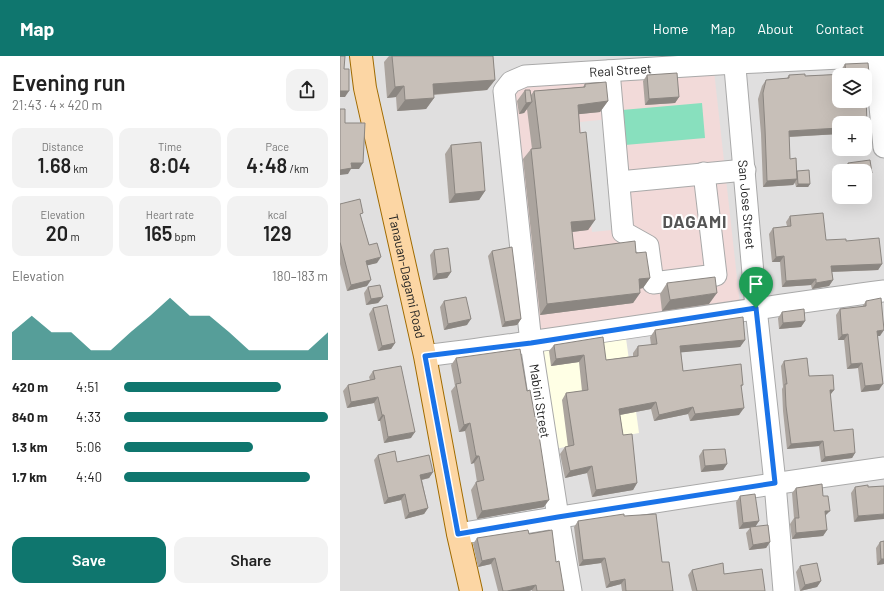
<!DOCTYPE html>
<html lang="en">
<head>
<meta charset="utf-8">
<style>
  :root { --surface:#fff; --page:#f2f2f2; --text:#222; --muted:#767676; --accent:#0f766e }
  body { margin:0; font-family:Barlow,sans-serif; background:var(--page); color:var(--text); height:100vh; display:flex; flex-direction:column; font-size:15px; white-space:nowrap }
  * { box-sizing:border-box; margin:0 }
  p { font-size:13px; color:var(--muted) }
  .icon { flex:none; width:22px; height:22px; fill:none; stroke:currentColor; stroke-width:2; stroke-linecap:round; stroke-linejoin:round }
  .map { position:relative; flex:1; overflow:hidden }
  .panel { display:flex; flex-direction:column; background:var(--surface); width:340px }
  .panel>* { flex:none }
  .buttons { position:absolute; left:492px; top:12px; display:grid; gap:8px }
  .buttons a { display:grid; place-items:center; width:40px; height:40px; border-radius:8px; background:var(--surface); box-shadow:0 4px 16px #0002; font-size:20px }
  .pin { position:absolute; display:grid; place-items:center; width:34px; height:34px; color:#fff; margin:-41px -17px; border-radius:50% 50% 50% 0; rotate:-45deg; box-shadow:0 0 4px #0007 }
  .pin .icon { rotate:45deg }
  .round { display:grid; place-items:center; flex:none; width:42px; height:42px; border-radius:12px; background:var(--page) }
  .head { display:flex; align-items:center; justify-content:space-between; height:68px; padding:0 12px }
  h1 { font-size:22px; font-weight:600; line-height:30px }
  .stats { display:grid; grid-template-columns:repeat(3,1fr); gap:6px; height:68px; padding:4px 12px }
  .stats div { display:grid; align-content:center; border-radius:10px; background:var(--page); text-align:center }
  .stats b { font-size:20px; font-weight:600 }
  .stats small { font-size:11px; font-weight:400 }
  .stats p { font-size:11px }
  .chart { height:112px; padding:8px 12px }
  .chart p { display:flex; justify-content:space-between }
  .chart svg { width:100%; height:72px; margin-top:4px; fill:var(--accent); opacity:.7 }
  .cta { display:flex; gap:8px; margin-top:auto; padding:8px 12px }
  .cta a { flex:1; height:46px; border-radius:12px; background:var(--accent); color:#fff; font-size:16px; font-weight:600; line-height:46px; text-align:center }
  .cta a+a { background:var(--page); color:var(--text) }
  ul { padding:0 12px; list-style:none; font-size:13px }
  li { display:grid; grid-template-columns:64px 48px 1fr; align-items:center; height:30px }
  li i { height:10px; border-radius:5px; background:var(--accent) }
  header { display:flex; align-items:center; gap:24px; box-sizing:border-box; height:56px; padding:0 20px; background:var(--accent); color:#fff }
  header strong { font-size:19px }
  nav { display:flex; gap:22px; margin-inline-start:auto; font-size:14px }
  main { display:flex; flex:1; min-height:0 }
  .map>svg:first-child { display:block }
  .residential { fill:#e0dfdf; fill-rule:evenodd }
  .commercial { fill:#f2dad9 }
  .education { fill:#ffffe5 }
  .pitch { fill:#88e0be }
  .parking { fill:#e2e2e2 }
  .lines { fill:none; stroke-linecap:round; stroke-linejoin:round }
  .minor-casing { stroke:#a9a9a9; stroke-width:23 }
  .major-casing { stroke:#a06b00; stroke-width:24 }
  .minor { stroke:#fff; stroke-width:21 }
  .major { stroke:#fcd6a4; stroke-width:22 }
  .wall { fill:#aba49e }
  .shaded-wall { fill:#8b8681 }
  .building { fill:#c7bfb8; stroke:#8b8681; fill-rule:evenodd }
  .route-casing { stroke:#fff; stroke-width:8 }
  .route { stroke:#1a73e8; stroke-width:5 }
  .labels { text-anchor:middle; dominant-baseline:central; stroke-width:4; stroke-linejoin:round; paint-order:stroke }
  .street-label { font-size:13px; fill:#222; stroke:#fff }
  .district-label { font-size:17px; font-weight:bold; letter-spacing:1px; fill:#555; stroke:#fff }
</style>
</head>
<body>
<header>
<strong>Map</strong>
<nav><a>Home</a><a>Map</a><a>About</a><a>Contact</a></nav>
</header>
<main>
<section class="panel">
<div class="head"><div><h1>Evening run</h1><p>21:43 · 4 × 420 m</p></div><a class="round"><svg class="icon" aria-label="share" viewBox="0 0 24 24"><path d="M12 15V3M7 8l5-5 5 5M5 13v7h14v-7"/></svg></a></div>
<div class="stats">
<div><p>Distance</p><b>1.68<small> km</small></b></div>
<div><p>Time</p><b>8:04</b></div>
<div><p>Pace</p><b>4:48<small> /km</small></b></div>
</div>
<div class="stats">
<div><p>Elevation</p><b>20<small> m</small></b></div>
<div><p>Heart rate</p><b>165<small> bpm</small></b></div>
<div><p>kcal</p><b>129</b></div>
</div>
<div class="chart"><p><span>Elevation</span>180–183 m</p>
<svg viewBox="0 0 160 44" preserveAspectRatio="none"><path d="M0 44V27L10 17L20 27L30 27L40 38L50 38L60 27L70 17L80 6L90 17L100 17L110 27L120 38L130 38L140 38L150 38L160 27V44z"/></svg>
</div>
<ul>
<li><b>420 m</b>4:51<i style="width:77%"></i></li>
<li><b>840 m</b>4:33<i style="width:100%"></i></li>
<li><b>1.3 km</b>5:06<i style="width:63%"></i></li>
<li><b>1.7 km</b>4:40<i style="width:91%"></i></li>
</ul>
<div class="cta"><a>Save</a><a>Share</a></div>
</section>
<div class="map">
<svg width="544" height="535" viewBox="0 0 544 535">
  <rect width="100%" height="100%" fill="#f2efe9"/>
  <path class="residential" d="M0,0H544V535H0ZM499,19H525V45H499ZM499,67H525V93H499ZM499,115H525V141H499Z"/>
  <polygon class="commercial" points="374,15 400,249 194,276 169,47 179,32"/>
  <polygon class="education" points="285,275 299,377 215,393 199,288"/>
  <polygon class="pitch" points="362,47 365,82 285,89 282,54"/>
  <polygon class="parking" points="280,62 292,172 252,176 240,66"/>
  <g class="lines">
    <defs>
      <g id="minor">
        <path id="s1" d="M394,0L416,252L435,427L444,535"/>
        <polyline points="535,0 544,91"/>
        <polyline points="269,15 283,176 308,190 313,227 376,219 364,117"/>
        <polyline points="279,126 405,114"/>
        <path d="M85,300C238,281 391,255 544,235"/>
        <path d="M118,478C260,454 402,432 544,412"/>
        <path id="s2" d="M231,535L218,461L191,287L164,35L171,26L185,20L395,7L544,0"/>
      </g>
      <g id="major">
        <path id="s3" d="M21,0L25,32L85,300L118,478L131,535"/>
      </g>
    </defs>
    <use href="#minor" class="minor-casing"/>
    <use href="#major" class="major-casing"/>
    <use href="#minor" class="minor"/>
    <use href="#major" class="major"/>
  </g>
  <g class="wall">
    <polygon points="49,0 153,0 155,24 147,34 94,39 94,42 86,53 57,55 56,41 47,42 44,6"/>
    <polygon points="505,8 531,36 527,42 526,42 499,67 499,78 449,81 450,103 457,115 470,128 468,131 456,131 455,127 453,129 423,131 421,78 418,43 422,30 426,24 447,22 449,19 465,20 502,18 501,14"/>
    <polygon points="307,19 339,41 335,47 305,49 303,25"/>
    <polygon points="245,28 268,45 260,56 239,58 240,77 255,164 248,174 232,176 234,193 296,197 310,222 303,232 300,233 300,237 293,247 200,259 183,103 191,93 192,93 187,53 184,57 179,58 177,45 185,34 191,39 194,35 243,31"/>
    <polygon points="111,89 145,135 139,144 109,147 105,98"/>
    <polygon points="508,107 532,117 530,120 525,115 507,115 506,110"/>
    <polygon points="0,148 21,161 29,189 37,207 27,209 27,230 7,235 0,208"/>
    <polygon points="450,160 486,184 506,185 542,208 538,214 492,216 493,224 489,230 472,233 471,229 442,231 440,206 432,206 429,178 433,172 447,170 446,166"/>
    <polygon points="94,194 111,216 107,222 93,224 90,199"/>
    <polygon points="152,195 181,263 177,269 162,271 148,200"/>
    <polygon points="327,227 369,248 322,255 320,238"/>
    <polygon points="28,231 43,241 38,247 26,249 24,237"/>
    <polygon points="104,245 127,269 104,274 100,251"/>
    <polygon points="526,245 540,280 538,280 539,334 521,336 518,312 507,313 504,284 498,284 496,259 500,253 522,251"/>
    <polygon points="33,252 55,287 51,293 38,295 29,258"/>
    <polygon points="442,256 465,265 461,271 439,273 438,262"/>
    <polygon points="315,274 405,284 400,291 341,296 343,315 403,329 401,331 399,359 350,365 348,358 314,365 311,353 280,359 283,379 297,427 293,434 252,441 247,417 225,422 220,398 225,391 228,391 222,344 226,337 242,335 239,306 211,310 209,295 214,289 266,304 293,300 293,297 298,290 311,289 310,281"/>
    <polygon points="116,302 204,451 137,463 131,434 136,426 137,426 134,407 131,408 125,375 119,376 111,335 115,330 111,309"/>
    <polygon points="444,305 494,334 490,339 494,375 515,397 512,402 481,406 479,390 447,393 443,355 442,333 443,331 441,310"/>
    <polygon points="33,315 71,382 44,387 40,365 38,365 34,347 7,352 3,335 8,329 30,324 29,321"/>
    <polygon points="363,394 387,408 383,414 361,416 359,400"/>
    <polygon points="38,399 57,406 93,416 89,422 82,424 88,452 84,458 65,463 61,444 44,448 34,404"/>
    <polygon points="544,430 514,466 511,437 515,431 528,431"/>
    <polygon points="456,432 485,460 487,474 483,480 452,483 450,468 454,462 452,437"/>
    <polygon points="400,440 419,465 415,471 430,486 426,492 409,494 406,477 410,472 399,473 396,446"/>
    <polygon points="284,460 322,506 333,535 282,535 281,528 266,532 261,507 239,510 234,471 238,465"/>
    <polygon points="189,478 216,506 224,535 192,535 192,534 189,535 158,535 151,508 138,511 133,488 137,482"/>
    <polygon points="544,485 544,508 537,509 536,492 540,486"/>
    <polygon points="460,510 481,525 477,531 460,535 456,516"/>
    <polygon points="352,514 384,518 425,535 352,535 348,519"/>
  </g>
  <g class="shaded-wall">
    <polygon points="155,24 147,34 85,39 93,28"/>
    <polygon points="64,30 56,41 47,42 55,31"/>
    <polygon points="0,35 9,35 5,41 0,41"/>
    <polygon points="531,36 527,42 525,42 526,37"/>
    <polygon points="339,41 335,47 305,49 309,43"/>
    <polygon points="94,42 86,53 57,55 65,44"/>
    <polygon points="268,45 260,56 231,59 238,49"/>
    <polygon points="192,46 184,57 179,58 186,47"/>
    <polygon points="499,72 499,78 445,81 449,75"/>
    <polygon points="11,107 23,107 19,113 11,113 8,118 0,119 0,114"/>
    <polygon points="532,117 530,120 525,120 525,118"/>
    <polygon points="457,123 453,129 423,131 427,125"/>
    <polygon points="458,128 470,128 468,131 456,131"/>
    <polygon points="145,135 139,144 109,147 115,138"/>
    <polygon points="255,164 248,174 223,177 231,166"/>
    <polygon points="444,200 440,206 432,206 436,201"/>
    <polygon points="41,201 37,207 21,211 26,205"/>
    <polygon points="542,208 538,214 487,216 491,210"/>
    <polygon points="111,216 107,222 93,224 97,218"/>
    <polygon points="310,222 303,232 291,234 299,223"/>
    <polygon points="476,223 471,229 442,231 446,225"/>
    <polygon points="31,224 27,230 7,235 11,229"/>
    <polygon points="493,224 489,230 472,233 476,227"/>
    <polygon points="300,237 293,247 200,259 207,248"/>
    <polygon points="377,237 369,248 322,255 330,244"/>
    <polygon points="43,241 38,247 26,249 31,243"/>
    <polygon points="131,263 127,269 104,274 108,268"/>
    <polygon points="181,263 177,269 162,271 165,266"/>
    <polygon points="465,265 461,271 439,273 443,267"/>
    <polygon points="544,274 540,280 534,280 537,275"/>
    <polygon points="508,278 504,284 498,284 502,279"/>
    <polygon points="405,284 400,291 335,297 340,290"/>
    <polygon points="55,287 51,293 38,295 42,290"/>
    <polygon points="244,299 239,306 211,310 216,303"/>
    <polygon points="522,307 518,312 507,313 511,308"/>
    <polygon points="543,328 539,334 521,336 525,330"/>
    <polygon points="490,334 494,334 490,339"/>
    <polygon points="38,341 34,347 7,352 11,346"/>
    <polygon points="316,346 311,353 274,360 279,353"/>
    <polygon points="353,351 348,358 314,365 319,359"/>
    <polygon points="404,352 399,359 350,365 355,358"/>
    <polygon points="42,359 44,359 40,365 38,365"/>
    <polygon points="130,367 125,375 119,376 124,369"/>
    <polygon points="75,376 71,382 44,387 48,381"/>
    <polygon points="483,385 479,390 447,393 451,388"/>
    <polygon points="515,397 512,402 481,406 485,401"/>
    <polygon points="136,400 139,400 134,407 131,408"/>
    <polygon points="387,408 383,414 361,416 365,410"/>
    <polygon points="252,410 247,417 225,422 230,415"/>
    <polygon points="93,416 89,422 76,425 80,419"/>
    <polygon points="297,427 293,434 252,441 256,434"/>
    <polygon points="65,438 61,444 44,448 48,442"/>
    <polygon points="209,444 204,451 137,463 142,455"/>
    <polygon points="88,452 84,458 65,463 69,457"/>
    <polygon points="485,455 490,455 485,460"/>
    <polygon points="544,458 544,463 514,466 518,460"/>
    <polygon points="419,465 415,471 399,473 403,467"/>
    <polygon points="487,474 483,480 452,483 456,477"/>
    <polygon points="430,486 426,492 409,494 413,489"/>
    <polygon points="155,502 151,508 138,511 142,505"/>
    <polygon points="265,502 261,507 239,510 243,504"/>
    <polygon points="541,503 544,503 544,508 537,509"/>
    <polygon points="285,523 281,528 266,532 270,526"/>
    <polygon points="481,525 477,531 460,535 465,529"/>
    <polygon points="196,529 192,534 189,535 167,535"/>
  </g>
  <g class="building">
    <polygon points="0,0 5,0 4,13 9,13 9,35 0,35"/>
    <polygon points="52,0 153,0 155,24 93,28 94,42 65,44 64,30 55,31"/>
    <path d="M528,7L531,36L526,37L527,70L525,71V67H499V72L449,75L450,103L456,102L457,123L427,125L425,73L423,37L426,24L449,22V19L465,18V20L506,18L505,8ZM499,19H525V45H499Z"/>
    <polygon points="337,17 339,41 309,43 307,19"/>
    <polygon points="266,26 268,45 238,49 240,77 246,76 255,164 231,166 234,193 295,185 296,197 306,196 310,222 299,223 300,237 207,248 191,93 201,92 194,35 245,31 245,28"/>
    <polygon points="185,34 190,34 192,46 186,47"/>
    <polygon points="0,53 5,53 5,67 25,67 23,107 11,107 12,112 0,114"/>
    <polygon points="141,86 145,135 115,138 111,89"/>
    <polygon points="530,104 532,117 525,118 525,115 509,115 508,107"/>
    <polygon points="469,114 470,128 458,128 457,115"/>
    <polygon points="20,143 23,157 20,158 29,189 37,187 41,201 26,205 31,224 11,229 0,186 0,148"/>
    <polygon points="483,157 486,184 506,183 506,185 539,182 542,208 491,210 493,224 476,227 476,223 446,225 444,200 436,201 433,172 451,170 450,160"/>
    <polygon points="172,191 181,263 165,266 152,195"/>
    <polygon points="108,192 111,216 97,218 94,194"/>
    <polygon points="375,221 377,237 330,244 327,227"/>
    <polygon points="40,229 43,241 31,243 28,231"/>
    <polygon points="126,241 131,263 108,268 104,245"/>
    <polygon points="541,242 544,274 537,275 543,328 525,330 522,307 511,308 508,278 502,279 500,253 526,250 526,245"/>
    <polygon points="47,249 55,287 42,290 33,252"/>
    <polygon points="464,253 465,265 443,267 442,256"/>
    <polygon points="403,261 405,284 340,290 343,315 401,308 403,329 401,329 404,352 355,358 353,351 319,359 316,346 279,353 283,379 292,378 297,427 256,434 252,410 230,415 225,391 234,389 226,337 248,334 244,299 216,303 214,289 263,281 266,304 298,300 298,290 317,288 315,274"/>
    <polygon points="180,293 187,335 190,334 195,361 196,360 209,444 142,455 136,426 144,424 139,400 136,400 130,367 124,369 116,328 121,327 116,302"/>
    <polygon points="467,302 469,320 493,319 494,334 490,334 494,375 513,373 515,397 485,401 483,385 451,388 446,350 445,328 447,328 444,305"/>
    <polygon points="61,310 75,376 48,381 44,359 42,359 38,341 11,346 8,329 35,323 33,315"/>
    <polygon points="385,393 387,408 365,410 363,394"/>
    <polygon points="55,395 57,406 89,399 93,416 80,419 88,452 69,457 65,438 48,442 38,399"/>
    <polygon points="482,428 483,440 488,440 490,455 485,455 487,474 456,477 455,462 459,462 456,432"/>
    <polygon points="528,429 528,431 544,430 544,458 518,460 515,431"/>
    <polygon points="415,438 419,465 403,467 400,440"/>
    <polygon points="284,458 284,460 316,458 322,506 329,506 333,535 286,535 285,523 270,526 265,502 243,504 238,465"/>
    <polygon points="428,469 430,486 413,489 410,471"/>
    <polygon points="188,474 189,478 212,474 216,506 219,505 224,535 197,535 196,529 167,535 163,535 155,502 142,505 137,482"/>
    <polygon points="544,485 544,503 541,503 540,486"/>
    <polygon points="383,507 384,518 422,513 425,535 357,535 352,514"/>
    <polygon points="477,507 481,525 465,529 460,510"/>
  </g>
  <g class="lines">
    <defs>
      <polygon id="route" points="416,252 435,427 218,461 118,478 85,300 191,287"/>
    </defs>
    <use href="#route" class="route-casing"/>
    <use href="#route" class="route"/>
  </g>
  <g class="labels">
    <g class="street-label">
      <text stroke="none"><textPath href="#s2" startOffset="627">Real Street</textPath></text>
      <text stroke="none"><textPath href="#s1" startOffset="149">San Jose Street</textPath></text>
      <text stroke="none"><textPath href="#s3" startOffset="225">Tanauan-Dagami Road</textPath></text>
      <text transform="translate(200 345) rotate(81)">Mabini Street</text>
    </g>
    <g class="district-label">
      <text x="355" y="165">DAGAMI</text>
    </g>
  </g>
</svg>
<div class="buttons">
<a><svg class="icon" aria-label="layers" viewBox="0 0 24 24"><path d="M12 4l9 5-9 5-9-5zM3 14l9 5 9-5"/></svg></a>
<a>+</a>
<a>−</a>
</div>
<div class="pin" style="left:416px;top:252px;background:#1e9e55"><svg class="icon" aria-label="arrive" viewBox="0 0 24 24"><path d="M6 21V4h12l-3 4 3 4H6"/></svg></div>
</div>
</main>
</body>
</html>
